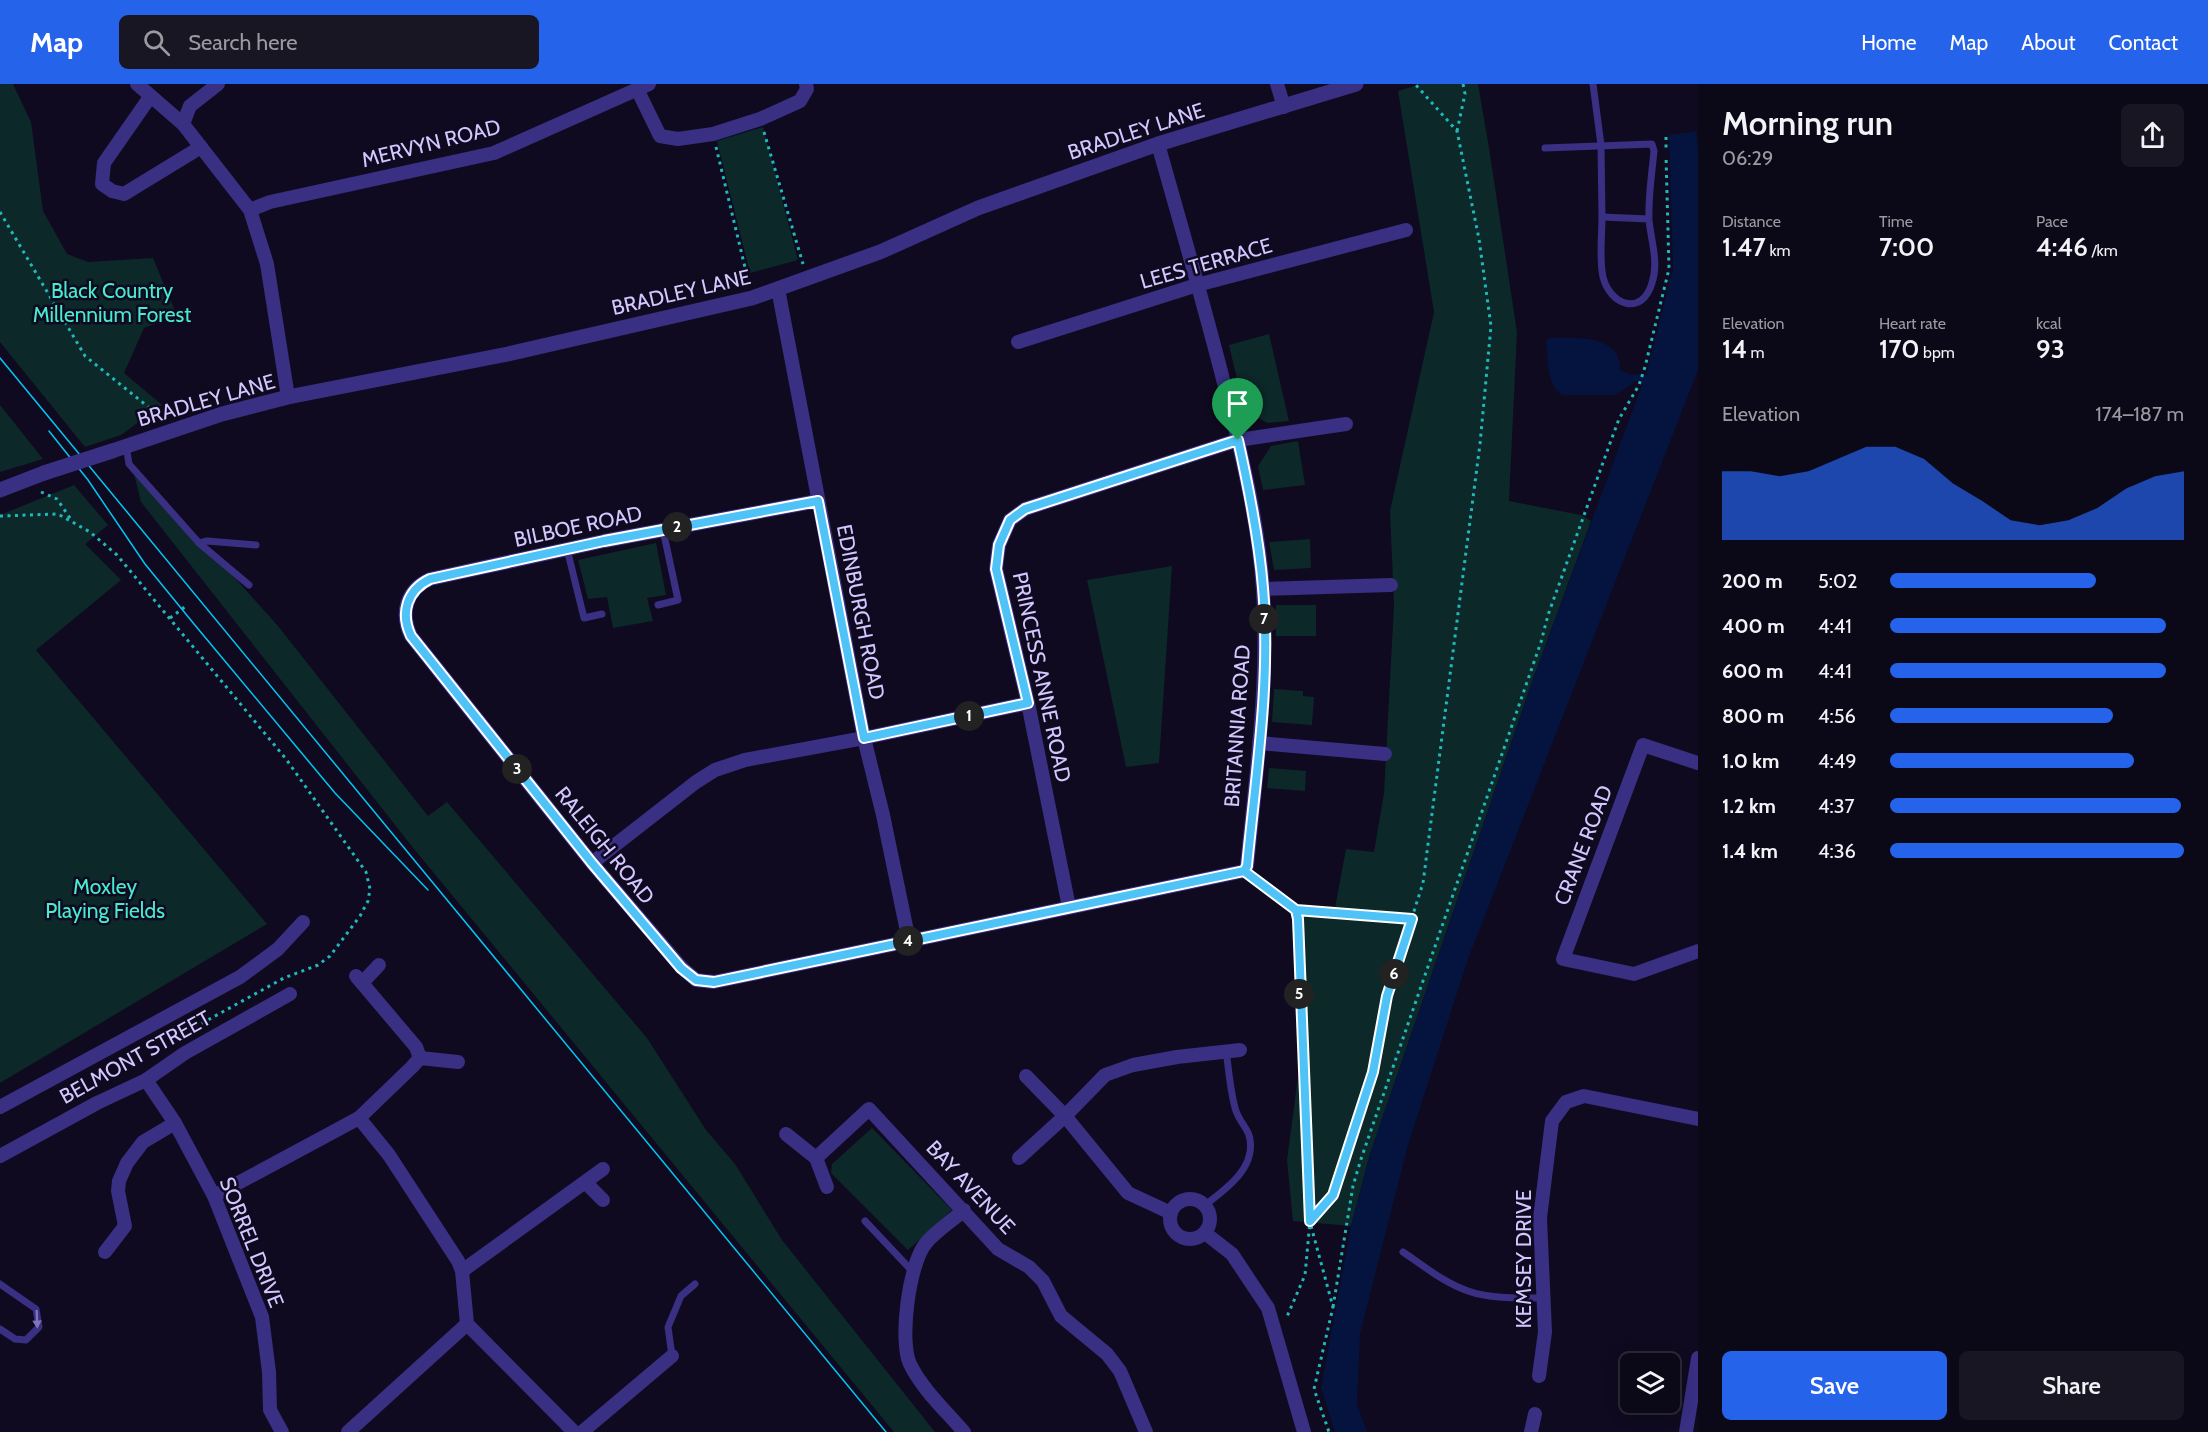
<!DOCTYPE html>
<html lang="en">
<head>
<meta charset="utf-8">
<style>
  :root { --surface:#0b0817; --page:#191624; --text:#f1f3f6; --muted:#9a9aa1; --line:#2b2936; --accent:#2563eb }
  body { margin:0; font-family:Cabin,sans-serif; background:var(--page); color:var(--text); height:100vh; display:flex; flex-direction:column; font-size:22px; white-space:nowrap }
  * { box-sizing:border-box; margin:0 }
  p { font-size:20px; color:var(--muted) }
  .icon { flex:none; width:33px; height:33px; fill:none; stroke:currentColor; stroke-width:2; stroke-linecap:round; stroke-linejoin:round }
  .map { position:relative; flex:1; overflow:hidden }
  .side { display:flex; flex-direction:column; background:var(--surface); width:510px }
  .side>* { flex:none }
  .tools { position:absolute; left:1620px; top:1269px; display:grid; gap:12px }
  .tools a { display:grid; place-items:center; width:60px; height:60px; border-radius:9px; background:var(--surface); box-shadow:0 3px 15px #0003,0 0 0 2px var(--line); font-size:30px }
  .pin { position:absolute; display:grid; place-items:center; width:51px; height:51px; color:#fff; margin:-62px -26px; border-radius:50% 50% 50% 0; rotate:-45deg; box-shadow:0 0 6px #0007 }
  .pin .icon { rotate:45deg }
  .km { position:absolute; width:30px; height:30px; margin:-15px; border-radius:50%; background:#222; color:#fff; font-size:16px; line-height:30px; text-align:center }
  .round { display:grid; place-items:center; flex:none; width:63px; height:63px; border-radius:9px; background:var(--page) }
  .head { display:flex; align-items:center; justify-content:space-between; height:102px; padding:0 24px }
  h1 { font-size:33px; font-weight:600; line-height:45px }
  .figures { display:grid; grid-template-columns:repeat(3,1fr); gap:9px; height:102px; padding:6px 24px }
  .figures div { display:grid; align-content:center }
  .figures b { font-size:26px; font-weight:600 }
  .figures small { font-size:16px; font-weight:400 }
  .figures p { font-size:16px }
  .chart { height:168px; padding:12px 24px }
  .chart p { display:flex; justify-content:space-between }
  .chart svg { width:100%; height:108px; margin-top:6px; fill:var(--accent); opacity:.7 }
  .cta { display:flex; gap:12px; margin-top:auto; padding:12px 24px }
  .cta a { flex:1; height:69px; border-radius:9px; background:var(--accent); color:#fff; font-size:24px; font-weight:600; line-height:69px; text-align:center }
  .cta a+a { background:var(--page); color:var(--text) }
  ul { padding:0 24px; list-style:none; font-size:20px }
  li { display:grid; grid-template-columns:96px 72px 1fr; align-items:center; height:45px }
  li i { height:15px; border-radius:8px; background:var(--accent) }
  header { display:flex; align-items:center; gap:36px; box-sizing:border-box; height:84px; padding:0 30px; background:var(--accent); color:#fff }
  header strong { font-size:28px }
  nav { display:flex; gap:33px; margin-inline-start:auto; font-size:21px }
  .search { width:420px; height:54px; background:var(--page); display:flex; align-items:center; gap:15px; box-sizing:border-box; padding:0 21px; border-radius:9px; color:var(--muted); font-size:22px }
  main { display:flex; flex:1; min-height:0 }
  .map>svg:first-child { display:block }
  .green { fill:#0c2829 }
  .water { fill:#04143e }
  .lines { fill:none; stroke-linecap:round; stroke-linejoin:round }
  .path { stroke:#20b8bb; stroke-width:3; stroke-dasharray:3 4.5; stroke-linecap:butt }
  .service { stroke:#392f83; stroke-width:7 }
  .minor { stroke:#392f83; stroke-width:14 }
  .tertiary { stroke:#392f83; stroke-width:15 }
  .tram { stroke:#00c7f3; stroke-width:1.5 }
  .tertiary-bridge { stroke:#392f83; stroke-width:15 }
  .oneway { fill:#7e74bb }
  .route-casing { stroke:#fff; stroke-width:12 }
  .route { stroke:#4fc3f7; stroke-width:8 }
  .labels { text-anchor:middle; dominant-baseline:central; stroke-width:5; stroke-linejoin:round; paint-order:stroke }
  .street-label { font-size:21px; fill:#d2c8ff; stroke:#0f0a1f }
  .park-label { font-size:21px; fill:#47ecd0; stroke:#0f0a1f }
</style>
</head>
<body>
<header>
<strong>Map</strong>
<div class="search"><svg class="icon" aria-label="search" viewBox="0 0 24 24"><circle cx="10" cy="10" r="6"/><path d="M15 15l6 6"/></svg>Search here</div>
<nav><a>Home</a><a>Map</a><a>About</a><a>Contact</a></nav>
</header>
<main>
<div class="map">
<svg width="1698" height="1348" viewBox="0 0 1698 1348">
  <rect width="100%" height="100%" fill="#0f0a1f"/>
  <g class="green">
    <polygon points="0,0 13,0 31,38 43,127 67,170 88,178 153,174 177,232 144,244 124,289 162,321 121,351 85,363 0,258"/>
    <polygon points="1421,0 1478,0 1489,64 1517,248 1509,417 1581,431 1591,437 1532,598 1370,1070 1351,1142 1293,1137 1287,1076 1299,985 1292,827 1307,822 1335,824 1346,765 1374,768 1384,709 1394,521 1390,427 1434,228 1398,7"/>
    <polygon points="763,43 798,176 750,189 717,57"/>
    <polygon points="1269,250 1289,337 1267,339 1244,325 1229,261"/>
    <polygon points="0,321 43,375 0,388"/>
    <polygon points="1298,357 1305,401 1263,406 1258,382 1271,362"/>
    <polygon points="131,378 278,542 428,732 447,718 647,954 706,1046 735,1080 782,1156 935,1348 894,1348 410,760 141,418"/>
    <polygon points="74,401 108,441 85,460 121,496 36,566 267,840 0,999 0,431"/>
    <polygon points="1310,455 1311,484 1274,486 1269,458"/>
    <polygon points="656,459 666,511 647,514 653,537 613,544 607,513 588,515 578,476"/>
    <polygon points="1172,482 1159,679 1126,683 1087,496"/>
    <rect x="1276" y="521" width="40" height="31"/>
    <polygon points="1274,605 1303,607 1303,612 1314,613 1312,641 1272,638"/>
    <polygon points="1269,684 1306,687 1305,707 1267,704"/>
    <polygon points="872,1044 952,1126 908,1166 831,1089 832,1080"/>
  </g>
  <path class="water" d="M1696,47L1698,63V286L1468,875L1408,1061L1360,1250L1357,1320L1367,1348H1335L1321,1304L1351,1142L1370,1070L1532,598L1643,298L1636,297L1615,311H1563C1546,303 1548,274 1546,257L1550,254C1576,254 1621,250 1620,286L1628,290L1646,291L1673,184L1669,51Z"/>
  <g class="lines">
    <g class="path">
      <polyline points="1457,47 1465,10 1463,0"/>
      <polyline points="764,48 803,180"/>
      <polyline points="1666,53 1666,65"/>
      <polyline points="716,63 749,200"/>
      <polyline points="0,128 85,272 162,334"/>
      <polyline points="41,408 57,415 72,437"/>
      <polyline points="0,432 58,430 90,448 117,471 286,675 366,788 370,805 368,817 360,832 330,872 318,881 284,894 177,953 173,958"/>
      <polyline points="170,534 186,522"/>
      <polyline points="1255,796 1296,826 1298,835 1310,1137 1305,1191 1286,1235"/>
      <polyline points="1297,826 1412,835"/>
      <polyline points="1310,1137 1333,1111 1373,988 1387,912 1423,799 1480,360 1491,242 1479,155 1457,47 1415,0"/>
      <polyline points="1311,1142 1333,1223 1314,1305 1329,1348"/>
      <polyline points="1333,1223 1353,1102 1361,1075 1541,558 1548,531 1609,362 1619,335 1639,301 1645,283 1669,185 1666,72"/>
    </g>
    <g class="service">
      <polyline points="1593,0 1601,61 1602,133"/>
      <path d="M1545,64L1652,60L1654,67C1652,89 1648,113 1649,136C1651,157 1659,178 1652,199C1642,233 1610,221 1603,193C1599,175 1602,152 1602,133L1649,135"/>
      <polyline points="126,361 129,380 199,459 207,457 256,461"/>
      <polyline points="199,459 249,501"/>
      <polyline points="567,465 584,534 602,530"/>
      <polyline points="658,521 678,516 663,446"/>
      <path d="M1205,1121C1226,1105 1258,1083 1249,1051C1246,1043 1239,1036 1236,1027C1230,1008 1229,986 1226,967"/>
      <polyline points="865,1137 913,1188"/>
      <path d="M1403,1168C1424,1182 1444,1199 1468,1207C1489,1215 1521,1214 1543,1214"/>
      <polyline points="0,1200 36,1225 39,1243 26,1256 15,1255 0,1245"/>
      <polyline points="672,1272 668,1243 681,1212 695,1200"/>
    </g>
    <g class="minor">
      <polyline points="137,0 183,40 250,126 267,180 288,313"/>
      <polyline points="1277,0 1284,23"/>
      <polyline points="637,5 660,52 678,55 713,50 760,35 800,17 807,5 806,0"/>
      <polyline points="150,13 104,79 102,100 112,107 124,110 201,63"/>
      <polyline points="183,40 190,22 218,0"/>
      <polyline points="250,126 270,118 494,69 649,0"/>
      <polyline points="778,205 864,654 883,731 909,857"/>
      <polyline points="1018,258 1197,201 1406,146"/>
      <path d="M818,417L604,457L430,495C406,506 400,529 411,552L592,779L681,883L696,896L714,898L1244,787L1247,782C1256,691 1269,598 1263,506C1259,445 1245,386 1231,327C1209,237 1183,149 1158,60"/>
      <polyline points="1263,505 1391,501"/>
      <polyline points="1259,659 1385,670"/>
      <polyline points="1698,679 1643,661 1563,875 1634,890 1698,867"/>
      <polyline points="592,779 696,698 715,686 745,676 864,654 1028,619"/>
      <polyline points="1069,823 1028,619 996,485 999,461 1010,436 1025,425 1238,356 1346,340"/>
      <polyline points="356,892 416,963 420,974 412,983 359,1034 389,1071 458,1177 462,1187 467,1240 574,1348"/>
      <polyline points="362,899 379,881"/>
      <polyline points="420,974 458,978"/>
      <polyline points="1026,992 1065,1032 1128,1109 1171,1129"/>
      <polyline points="146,996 175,1039 214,1112 262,1233 269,1288 270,1326 282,1348"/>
      <polyline points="0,1023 240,893 278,865 303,838"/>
      <polyline points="786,1050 816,1074 827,1103"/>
      <polyline points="0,1072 97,1019 146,996 185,969 290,910"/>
      <polyline points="816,1074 869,1025 998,1165 1029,1183 1043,1197 1061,1232 1107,1270 1120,1287 1146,1348"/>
      <polyline points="1019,1074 1065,1032 1105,991 1133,981 1177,973 1240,966"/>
      <polyline points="586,1099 603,1116"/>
      <polyline points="214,1112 359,1034"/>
      <circle cx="1190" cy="1135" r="20"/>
      <path d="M964,1126C952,1137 936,1147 926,1159C909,1179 899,1257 910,1280C922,1305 946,1327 964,1348"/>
      <polyline points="1205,1149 1232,1170 1268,1224 1304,1348"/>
      <polyline points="105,1168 125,1142 118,1107 119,1097 127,1079 143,1058 175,1039"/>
      <polyline points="462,1187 603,1085"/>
      <polyline points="1539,1292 1545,1248 1540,1134 1552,1037 1566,1018 1584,1012 1698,1035"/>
      <polyline points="348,1348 467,1240"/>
      <polyline points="582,1348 672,1272"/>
      <polyline points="1531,1348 1535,1330"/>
      <polyline points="1686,1348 1698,1274"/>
    </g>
    <g class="tertiary">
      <polyline points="112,367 222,330 288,313 508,270 752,214 880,168 978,124 1158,60 1356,0"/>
      <polyline points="0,406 44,389"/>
    </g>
    <g class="tram">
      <polyline points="0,274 886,1348"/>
      <polyline points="49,347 88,396 145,480 194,540 335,709 428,806"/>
    </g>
    <polyline class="tertiary-bridge" points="44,389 112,367"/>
  </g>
  <defs><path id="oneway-solid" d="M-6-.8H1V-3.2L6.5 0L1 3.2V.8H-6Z" transform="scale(1.5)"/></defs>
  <use class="oneway" href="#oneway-solid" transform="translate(37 1235) rotate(88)"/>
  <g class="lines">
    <defs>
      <path id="route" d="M1238,356L1025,425L1010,436L999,461L996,485L1028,619L864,654L818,417L604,457L430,495C407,506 400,529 411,552L592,779L681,884L696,896L714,898L1244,787L1296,826L1298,835L1310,1137L1333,1111L1373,988L1387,912L1412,835L1296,826L1244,787L1247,782C1256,690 1271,596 1263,504C1259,454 1249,405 1238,356"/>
    </defs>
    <use href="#route" class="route-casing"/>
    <use href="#route" class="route"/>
  </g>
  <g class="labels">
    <g class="street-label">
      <text transform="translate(1136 47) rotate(-18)">BRADLEY LANE</text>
      <text transform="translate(431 59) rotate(-14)">MERVYN ROAD</text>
      <text transform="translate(1206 179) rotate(-16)">LEES TERRACE</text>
      <text transform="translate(681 208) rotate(-13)">BRADLEY LANE</text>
      <text transform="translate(206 316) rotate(-16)">BRADLEY LANE</text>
      <text transform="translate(578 442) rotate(-12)">BILBOE ROAD</text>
      <text transform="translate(861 528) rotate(79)">EDINBURGH ROAD</text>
      <text transform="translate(1042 593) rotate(78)">PRINCESS ANNE ROAD</text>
      <text transform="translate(1237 642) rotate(-86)">BRITANNIA ROAD</text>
      <text transform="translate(605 761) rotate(51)">RALEIGH ROAD</text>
      <text transform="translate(1583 761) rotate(-69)">CRANE ROAD</text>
      <text transform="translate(135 973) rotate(-29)">BELMONT STREET</text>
      <text transform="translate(971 1103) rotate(47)">BAY AVENUE</text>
      <text transform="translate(252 1158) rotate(68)">SORREL DRIVE</text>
      <text transform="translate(1523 1175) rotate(-90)">KEMSEY DRIVE</text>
    </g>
    <g class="park-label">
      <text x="112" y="206">Black Country<tspan x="112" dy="24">Millennium Forest</tspan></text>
      <text x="105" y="802">Moxley<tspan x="105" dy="24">Playing Fields</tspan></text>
    </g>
  </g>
</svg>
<div class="tools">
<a><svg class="icon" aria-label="layers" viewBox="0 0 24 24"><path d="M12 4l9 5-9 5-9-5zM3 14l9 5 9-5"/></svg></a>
</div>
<div class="pin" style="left:1238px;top:356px;background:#1e9e55"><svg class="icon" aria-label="arrive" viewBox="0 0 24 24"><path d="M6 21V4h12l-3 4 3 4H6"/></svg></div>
<b class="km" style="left:969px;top:632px">1</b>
<b class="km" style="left:677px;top:443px">2</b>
<b class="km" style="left:517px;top:685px">3</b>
<b class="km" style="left:908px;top:857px">4</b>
<b class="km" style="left:1299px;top:910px">5</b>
<b class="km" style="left:1394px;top:890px">6</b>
<b class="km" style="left:1264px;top:535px">7</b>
</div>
<section class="side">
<div class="head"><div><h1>Morning run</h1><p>06:29</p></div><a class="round"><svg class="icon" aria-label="share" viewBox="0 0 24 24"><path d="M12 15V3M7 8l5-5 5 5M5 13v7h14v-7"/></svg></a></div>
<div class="figures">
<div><p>Distance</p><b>1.47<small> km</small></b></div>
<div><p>Time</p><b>7:00</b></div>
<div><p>Pace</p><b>4:46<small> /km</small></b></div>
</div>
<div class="figures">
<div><p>Elevation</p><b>14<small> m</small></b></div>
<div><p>Heart rate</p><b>170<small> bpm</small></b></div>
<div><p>kcal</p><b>93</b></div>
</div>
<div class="chart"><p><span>Elevation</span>174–187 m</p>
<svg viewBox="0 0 160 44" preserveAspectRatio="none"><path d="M0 44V16L10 16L20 18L30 16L40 11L50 6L60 6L70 11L80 21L90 28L100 36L110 38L120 36L130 31L140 23L150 18L160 16V44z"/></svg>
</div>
<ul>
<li><b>200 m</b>5:02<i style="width:70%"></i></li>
<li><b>400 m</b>4:41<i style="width:94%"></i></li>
<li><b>600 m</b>4:41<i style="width:94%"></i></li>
<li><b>800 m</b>4:56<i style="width:76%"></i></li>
<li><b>1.0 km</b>4:49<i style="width:83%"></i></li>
<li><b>1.2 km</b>4:37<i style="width:99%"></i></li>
<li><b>1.4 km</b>4:36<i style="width:100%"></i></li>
</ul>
<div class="cta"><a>Save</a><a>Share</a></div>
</section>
</main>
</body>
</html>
